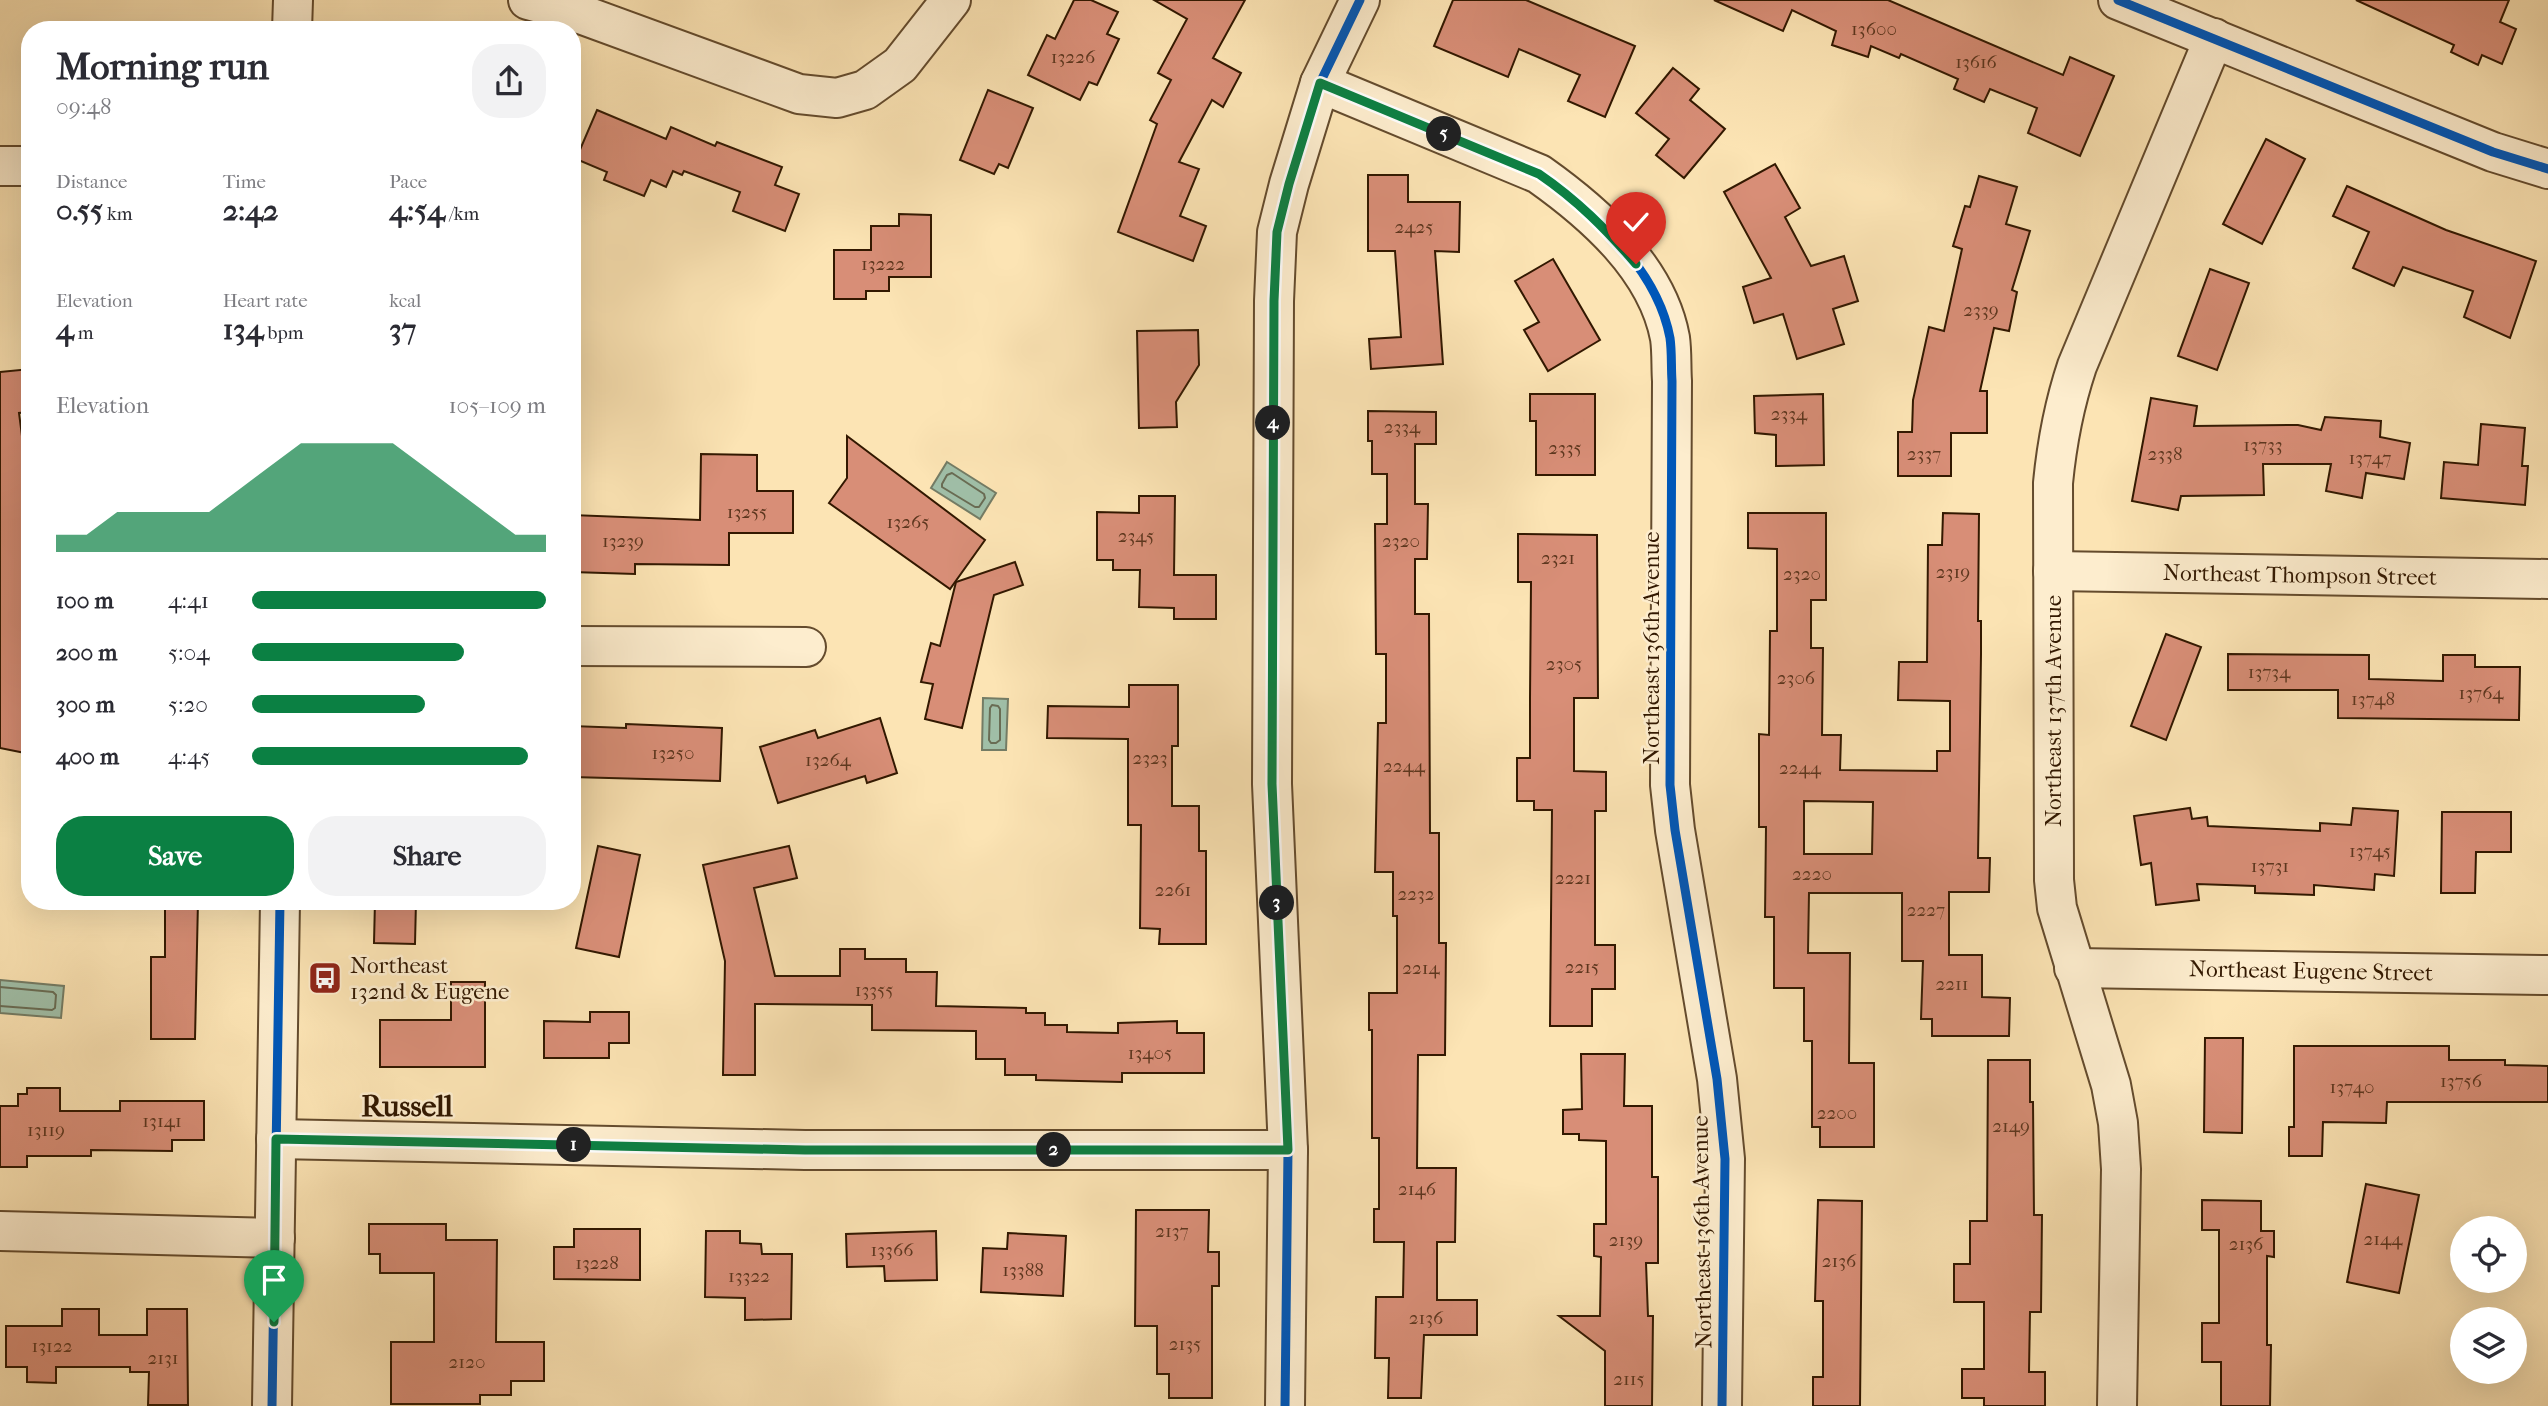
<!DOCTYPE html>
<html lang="en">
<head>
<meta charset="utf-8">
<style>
  :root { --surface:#fff; --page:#f2f2f3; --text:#2b2b33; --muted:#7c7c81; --accent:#0b8043 }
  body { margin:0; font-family:"IM FELL French Canon",serif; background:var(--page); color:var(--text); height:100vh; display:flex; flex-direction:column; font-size:26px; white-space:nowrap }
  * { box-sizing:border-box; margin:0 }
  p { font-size:23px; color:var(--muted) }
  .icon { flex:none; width:38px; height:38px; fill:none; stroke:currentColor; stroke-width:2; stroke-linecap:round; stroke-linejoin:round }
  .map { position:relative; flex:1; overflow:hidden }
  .drawer { position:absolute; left:21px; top:21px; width:560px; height:889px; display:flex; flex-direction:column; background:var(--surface); border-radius:28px; box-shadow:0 7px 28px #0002 }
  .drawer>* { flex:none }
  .buttons { position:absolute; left:2450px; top:1216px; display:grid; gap:14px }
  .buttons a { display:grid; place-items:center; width:77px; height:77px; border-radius:50%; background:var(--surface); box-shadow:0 7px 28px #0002; font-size:35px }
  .pin { position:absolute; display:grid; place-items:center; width:60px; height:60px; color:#fff; margin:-72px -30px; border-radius:50% 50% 50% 0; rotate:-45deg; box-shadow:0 0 7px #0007 }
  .pin .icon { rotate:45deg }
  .km { position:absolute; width:35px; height:35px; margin:-18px; border-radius:50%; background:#222; color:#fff; font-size:19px; line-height:35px; text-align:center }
  .round { display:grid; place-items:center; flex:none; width:74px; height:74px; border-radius:28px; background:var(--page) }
  .overview { display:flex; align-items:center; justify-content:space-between; height:119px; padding:0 35px }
  h1 { font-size:38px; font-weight:700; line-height:52px }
  .metrics { display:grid; grid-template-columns:repeat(3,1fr); gap:10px; height:119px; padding:7px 35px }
  .metrics div { display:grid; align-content:center }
  .metrics b { font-size:30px; font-weight:700 }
  .metrics small { font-size:19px; font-weight:400 }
  .metrics p { font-size:19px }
  .chart { height:196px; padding:14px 35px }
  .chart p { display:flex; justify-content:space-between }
  .chart svg { width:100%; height:126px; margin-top:7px; fill:var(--accent); opacity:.7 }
  .primary-button { display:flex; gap:14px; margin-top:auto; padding:14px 35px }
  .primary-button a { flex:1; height:80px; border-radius:28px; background:var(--accent); color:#fff; font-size:28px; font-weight:700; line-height:80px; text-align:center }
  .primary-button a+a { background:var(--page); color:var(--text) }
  ul { padding:0 35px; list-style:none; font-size:23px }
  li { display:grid; grid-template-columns:112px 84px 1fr; align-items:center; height:52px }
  li i { height:18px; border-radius:9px; background:var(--accent) }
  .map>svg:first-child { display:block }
  .water { fill:#a0bfa8; stroke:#747c65; stroke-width:2 }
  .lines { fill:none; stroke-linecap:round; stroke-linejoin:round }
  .shore { stroke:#696c54; stroke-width:2 }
  .building { fill:#d88e77; stroke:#321800; stroke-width:2; fill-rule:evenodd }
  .minor-casing { stroke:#644b2d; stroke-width:42 }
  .minor { stroke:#fdedce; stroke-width:38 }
  .cycleway-casing { stroke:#fdedce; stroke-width:13 }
  .cycleway { stroke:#0057b8; stroke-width:9 }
  .route-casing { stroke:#fff; stroke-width:14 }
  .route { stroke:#0b8043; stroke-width:9 }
  .labels { text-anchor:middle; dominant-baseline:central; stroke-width:5; stroke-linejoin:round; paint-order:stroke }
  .number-label { font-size:19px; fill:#5c361e }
  .street-label { font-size:23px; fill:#321800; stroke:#fdedce }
  .poi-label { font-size:23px; fill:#321800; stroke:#fdedce; text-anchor:start }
  .district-label { font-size:30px; font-weight:bold; fill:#321800; stroke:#fdedce }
</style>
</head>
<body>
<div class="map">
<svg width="2548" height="1406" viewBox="0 0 2548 1406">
  <rect width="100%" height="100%" fill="#fce4b4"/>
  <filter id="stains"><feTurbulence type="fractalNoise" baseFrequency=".00286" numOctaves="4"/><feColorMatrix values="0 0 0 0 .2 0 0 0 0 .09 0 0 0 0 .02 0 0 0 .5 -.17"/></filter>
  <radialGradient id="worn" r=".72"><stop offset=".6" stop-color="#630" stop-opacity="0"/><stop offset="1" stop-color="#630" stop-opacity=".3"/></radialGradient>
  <g class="water">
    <polygon points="947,462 996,493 980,519 931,488"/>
    <polygon points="983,698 1008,699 1006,750 982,750"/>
    <polygon points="0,980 64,986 61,1018 0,1013"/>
  </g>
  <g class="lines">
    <g class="shore">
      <polygon points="952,473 984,494 985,498 979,507 975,507 942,487 942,484 947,475"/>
      <polygon points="992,705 998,706 1000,709 1000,740 996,743 991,743 989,740 990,708"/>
      <polyline points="0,987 53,992 56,995 55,1008 52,1010 0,1006"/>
    </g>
  </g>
  <g class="building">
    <polygon points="1074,0 1091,0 1118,12 1107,34 1119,39 1097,85 1089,82 1080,100 1028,75 1047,35 1055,39"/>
    <polygon points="1154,0 1245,0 1213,58 1241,73 1223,107 1212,100 1179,162 1199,169 1180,216 1206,226 1193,261 1118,232 1157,124 1150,120 1171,80 1158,73 1187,19"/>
    <polygon points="1453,0 1526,0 1635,46 1605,117 1568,101 1580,75 1519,49 1508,77 1434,46"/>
    <polygon points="1714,0 1888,0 2063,75 2070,57 2114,76 2080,156 2028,133 2037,108 1990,89 1984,102 1954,89 1958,79 1901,54 1899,58 1871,46 1868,57 1832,45 1836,31 1792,10 1783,31"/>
    <polygon points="2356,0 2509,0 2500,22 2516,29 2502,64 2482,55 2478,65 2451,52 2454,45"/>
    <polygon points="1673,68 1699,89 1690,100 1725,129 1684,178 1656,155 1669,139 1636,113"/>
    <polygon points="988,90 1033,108 1008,168 999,164 994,174 960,160"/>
    <polygon points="597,110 666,139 671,127 715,146 717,142 782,167 775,185 799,194 785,231 733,211 740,192 684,171 682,175 673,171 666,187 651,180 644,196 604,180 607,172 576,159"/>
    <polygon points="2266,139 2305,159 2262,244 2223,224"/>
    <polygon points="1775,164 1800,208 1785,217 1811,266 1844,256 1858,301 1833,309 1844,344 1797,359 1783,314 1754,323 1743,287 1771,278 1724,192"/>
    <polygon points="1368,175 1408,175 1408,202 1460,202 1459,252 1435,251 1443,364 1371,369 1369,339 1401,337 1395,251 1368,251"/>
    <polygon points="1979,176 2017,187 2006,224 2030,231 2012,290 2017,292 2009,331 1994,328 1980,391 1987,391 1987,433 1951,433 1951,476 1898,476 1898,432 1912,432 1913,400 1929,327 1944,331 1962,249 1953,246 1965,206 1970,207"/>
    <polygon points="2347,186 2446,230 2536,261 2510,338 2464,317 2473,291 2403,267 2394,286 2353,268 2369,232 2333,216"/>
    <polygon points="899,214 931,215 931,277 889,277 889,291 866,291 866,299 834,299 834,250 871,250 871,226 899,226"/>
    <polygon points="1553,259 1600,340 1548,371 1524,330 1539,322 1515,281"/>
    <polygon points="2210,269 2249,283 2217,370 2178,356"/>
    <polygon points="1198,330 1199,365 1176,402 1177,427 1139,428 1137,331"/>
    <polygon points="30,369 30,412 19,413 26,467 30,467 29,554 26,554 25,709 30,710 30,754 0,748 0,372"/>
    <polygon points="1530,394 1595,394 1595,475 1536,475 1536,421 1530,421"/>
    <polygon points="1823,394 1824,465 1776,466 1776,435 1755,433 1754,396"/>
    <polygon points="2151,398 2197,406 2194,426 2298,425 2321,430 2325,417 2381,421 2380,437 2410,443 2404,479 2366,473 2362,498 2326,491 2331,464 2263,464 2264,495 2181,496 2178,510 2132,501"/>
    <polygon points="1368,411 1436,412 1436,444 1415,444 1415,504 1428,504 1427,559 1415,559 1415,614 1429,614 1430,833 1439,833 1439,943 1446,943 1445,1055 1418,1055 1417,1168 1456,1168 1455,1242 1437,1242 1437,1300 1477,1300 1477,1335 1424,1335 1421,1398 1388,1398 1389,1358 1375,1358 1376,1297 1403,1297 1404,1242 1374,1242 1374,1209 1379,1209 1379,1138 1372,1138 1372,1030 1369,1030 1369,993 1397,993 1397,916 1393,916 1393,872 1375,872 1378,723 1386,723 1386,654 1376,654 1375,524 1387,524 1387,474 1372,474 1372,441 1368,441"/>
    <polygon points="2481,424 2525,428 2522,466 2528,466 2525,505 2441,498 2444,462 2478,465"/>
    <polygon points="847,436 985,540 950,589 829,503 847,478"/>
    <polygon points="701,454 757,455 757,491 793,491 793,533 729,533 729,565 635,564 635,574 572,572 572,515 700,520"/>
    <polygon points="1139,496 1175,496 1174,575 1216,575 1216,619 1174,619 1174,608 1139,607 1140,570 1113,570 1113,560 1097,560 1097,512 1139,513"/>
    <path d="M1748,513H1826V600H1811V648H1823L1822,735H1841L1840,770L1937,771V751H1950V701L1898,700L1899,662H1927L1928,545H1942L1943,513L1979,514L1978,621H1981V654L1978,858H1990L1989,892H1949V955H1982V997L2010,998L2009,1036H1932V1019H1921L1923,961H1902V893H1809L1808,953H1850L1849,1063H1874V1147H1820V1127H1812V1041H1804V988H1774V917H1765L1766,827H1759V734L1769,735L1770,631H1777V549L1748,548ZM1804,801L1873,802L1872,854H1804Z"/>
    <polygon points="1518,534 1597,535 1598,698 1574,698 1574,771 1606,772 1606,811 1595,811 1595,945 1615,945 1615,989 1592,989 1592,1026 1550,1026 1552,810 1534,810 1534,801 1517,801 1517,758 1530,758 1530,698 1531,582 1518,582"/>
    <polygon points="1015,562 1023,585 994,595 962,728 925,719 933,684 921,682 931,643 940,646 956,582"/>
    <polygon points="2166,634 2201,647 2166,740 2131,726"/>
    <polygon points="2228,654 2369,655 2369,679 2443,681 2443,655 2475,655 2475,667 2520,667 2519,720 2338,718 2338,690 2228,690"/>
    <polygon points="1129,685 1178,685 1178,746 1172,746 1172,806 1199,806 1199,851 1206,851 1206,944 1159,944 1160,929 1140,928 1141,825 1128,825 1128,739 1047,738 1048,706 1129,707"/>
    <polygon points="880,718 897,773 867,783 865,776 778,803 760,747 815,730 818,738"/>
    <polygon points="626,724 722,728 720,781 572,777 572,726 626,728"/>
    <polygon points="2190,808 2192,819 2207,817 2208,826 2320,831 2320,823 2351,825 2353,808 2398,811 2394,876 2375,874 2374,890 2314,885 2314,895 2255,893 2255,886 2197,884 2199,900 2156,905 2151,863 2141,865 2134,816"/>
    <polygon points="2442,812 2511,812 2511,852 2476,852 2475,893 2441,893"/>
    <polygon points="598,846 640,855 619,957 576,948"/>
    <polygon points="789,846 797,878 754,888 775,976 840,976 840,949 865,949 865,959 906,959 906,972 937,972 936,1006 1026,1008 1026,1013 1045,1013 1045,1025 1067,1025 1067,1032 1118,1033 1118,1023 1177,1021 1177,1033 1204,1033 1204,1073 1122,1073 1122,1082 1036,1080 1036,1075 1005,1075 1005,1059 976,1059 976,1031 872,1030 872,1005 755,1004 755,1075 723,1075 725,961 703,865"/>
    <polygon points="165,901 198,901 195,1039 151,1039 151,957 165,957"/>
    <polygon points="375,901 416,901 415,944 374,943"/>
    <polygon points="451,982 485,982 485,1067 380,1067 380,1020 451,1020"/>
    <polygon points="590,1012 629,1012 629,1043 609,1043 609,1058 544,1058 544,1021 590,1022"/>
    <polygon points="2205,1038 2243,1038 2242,1133 2204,1132"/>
    <polygon points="2294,1046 2449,1046 2449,1060 2505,1060 2505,1065 2548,1066 2548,1102 2387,1102 2386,1123 2323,1122 2322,1156 2289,1156 2289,1127 2294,1127"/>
    <polygon points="1581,1054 1625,1054 1624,1106 1652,1106 1652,1177 1658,1177 1658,1263 1646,1263 1648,1316 1653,1316 1652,1406 1605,1406 1605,1351 1559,1316 1600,1316 1601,1257 1594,1256 1594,1224 1606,1224 1606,1141 1579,1140 1579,1134 1563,1134 1563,1110 1582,1109"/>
    <polygon points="1988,1060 2030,1060 2030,1102 2033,1102 2034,1215 2042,1215 2041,1312 2030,1312 2029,1372 2045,1372 2045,1406 1984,1406 1984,1398 1962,1398 1962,1369 1984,1369 1984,1302 1954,1302 1954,1264 1970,1264 1970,1221 1987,1221"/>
    <polygon points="27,1088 60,1088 60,1111 120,1111 120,1101 204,1101 204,1140 172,1140 172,1151 91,1150 91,1156 27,1156 27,1167 0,1167 0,1106 18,1106 18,1094 27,1094"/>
    <polygon points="2366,1184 2419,1195 2399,1293 2347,1282"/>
    <polygon points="1818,1200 1862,1201 1860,1406 1813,1406 1813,1377 1823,1377 1823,1301 1815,1301"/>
    <polygon points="2202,1200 2261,1201 2261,1231 2274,1231 2274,1257 2267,1256 2267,1345 2271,1345 2270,1406 2221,1406 2221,1362 2202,1362 2202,1323 2219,1323 2219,1230 2202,1230"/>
    <polygon points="1136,1210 1209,1210 1208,1252 1219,1252 1219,1286 1212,1286 1212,1398 1169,1398 1169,1374 1157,1374 1157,1326 1135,1326"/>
    <polygon points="369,1224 446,1224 446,1240 497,1240 496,1342 544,1342 544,1381 511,1381 511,1395 480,1395 480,1404 391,1404 391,1342 434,1342 434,1273 380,1273 380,1254 369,1254"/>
    <polygon points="574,1229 640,1229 640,1280 554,1279 554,1247 574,1247"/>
    <polygon points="706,1231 740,1231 740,1243 761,1244 762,1254 792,1254 791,1319 745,1320 745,1298 705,1297"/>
    <polygon points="936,1231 937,1280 885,1281 884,1266 847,1267 846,1234"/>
    <polygon points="1008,1233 1066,1236 1063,1296 981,1292 983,1248 1007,1249"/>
    <polygon points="62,1309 99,1309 99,1335 147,1335 147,1309 187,1309 188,1405 148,1405 149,1372 130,1372 130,1367 56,1367 56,1383 27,1382 27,1367 6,1367 6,1326 62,1326"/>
  </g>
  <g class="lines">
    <defs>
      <g id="minor">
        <polyline points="528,0 583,15 799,94 837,98 865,90 900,65 951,0"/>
        <polyline points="2118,0 2493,152 2548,169"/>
        <polyline points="292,30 293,0"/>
        <path d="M1320,83L1539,174C1594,213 1657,268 1670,338C1672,352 1671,367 1672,381L1670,785L1675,830L1717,1079L1725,1159L1722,1406"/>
        <polyline points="0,166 30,166"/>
        <polyline points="2053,571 2548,579"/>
        <polyline points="572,646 806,647"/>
        <polyline points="2074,968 2548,975"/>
        <polyline points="276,1139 805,1150 1288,1150"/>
        <polyline points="0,1231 275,1238"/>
        <polyline points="272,1406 280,901"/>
        <polyline points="1285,1406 1288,1150 1272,784 1274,301 1277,232 1289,184 1320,83 1360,0"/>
        <path d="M2117,1406L2121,1169L2118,1123L2111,1085L2057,908L2054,880L2053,483C2057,442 2064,405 2077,366L2214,38"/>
      </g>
    </defs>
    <use href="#minor" class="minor-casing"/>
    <use href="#minor" class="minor"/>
    <defs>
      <g id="cycleway">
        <polyline points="2118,0 2493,152 2548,169"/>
        <path d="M1320,83L1539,174C1594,213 1657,268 1670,338C1672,352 1671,367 1672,381L1670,785L1675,830L1717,1079L1725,1159L1722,1406"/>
        <polyline points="272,1406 280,901"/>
        <polyline points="1285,1406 1288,1150 1272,784 1274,301 1277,232 1289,184 1320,83 1360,0"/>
      </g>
    </defs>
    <use href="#cycleway" class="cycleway-casing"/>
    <use href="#cycleway" class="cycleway"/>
  </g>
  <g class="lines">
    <defs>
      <path id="route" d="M274,1322L276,1139L805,1150H1288L1272,784L1274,301L1277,232L1289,184L1320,83L1539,174C1577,200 1606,229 1636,264"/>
    </defs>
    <use href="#route" class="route-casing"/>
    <use href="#route" class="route"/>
  </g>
  <defs>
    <symbol id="bus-square" viewBox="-11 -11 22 22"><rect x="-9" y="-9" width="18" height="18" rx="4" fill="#8f2418" stroke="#fdedce"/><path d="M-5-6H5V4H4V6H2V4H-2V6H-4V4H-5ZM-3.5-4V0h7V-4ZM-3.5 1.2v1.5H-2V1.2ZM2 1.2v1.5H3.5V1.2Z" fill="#fff"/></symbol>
  </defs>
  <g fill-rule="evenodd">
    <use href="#bus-square" x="306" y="959" width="38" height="38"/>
  </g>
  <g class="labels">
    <g class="number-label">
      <text x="1874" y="29">13600</text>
      <text x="1073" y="57">13226</text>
      <text x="1976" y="62">13616</text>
      <text x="1414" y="227">2425</text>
      <text x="883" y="264">13222</text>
      <text x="1981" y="310">2339</text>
      <text x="1789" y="414">2334</text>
      <text x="1402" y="427">2334</text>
      <text x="2263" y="445">13733</text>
      <text x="1565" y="448">2335</text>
      <text x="1924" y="454">2337</text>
      <text x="2165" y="454">2338</text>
      <text x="2370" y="458">13747</text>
      <text x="747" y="512">13255</text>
      <text x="908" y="522">13265</text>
      <text x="1136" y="536">2345</text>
      <text x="623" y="541">13239</text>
      <text x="1401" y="541">2320</text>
      <text x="1558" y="558">2321</text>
      <text x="1953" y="572">2319</text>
      <text x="1802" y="574">2320</text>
      <text x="1564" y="664">2305</text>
      <text x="2269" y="672">13734</text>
      <text x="1796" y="678">2306</text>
      <text x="2481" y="693">13764</text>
      <text x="2373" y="699">13748</text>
      <text x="673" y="753">13250</text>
      <text x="1150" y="758">2323</text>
      <text x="828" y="760">13264</text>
      <text x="1404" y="766">2244</text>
      <text x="1800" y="768">2244</text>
      <text x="2370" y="851">13745</text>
      <text x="2270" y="866">13731</text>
      <text x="1812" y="874">2220</text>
      <text x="1573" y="878">2221</text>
      <text x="1173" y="890">2261</text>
      <text x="1416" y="894">2232</text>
      <text x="1926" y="910">2227</text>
      <text x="1582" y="967">2215</text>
      <text x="1421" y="968">2214</text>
      <text x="1952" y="984">2211</text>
      <text x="874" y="990">13355</text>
      <text x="1150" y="1053">13405</text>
      <text x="2461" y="1081">13756</text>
      <text x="2352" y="1087">13740</text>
      <text x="1837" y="1113">2200</text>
      <text x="162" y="1121">13141</text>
      <text x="2011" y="1126">2149</text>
      <text x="46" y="1130">13119</text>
      <text x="1417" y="1189">2146</text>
      <text x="1172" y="1231">2137</text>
      <text x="2383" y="1239">2144</text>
      <text x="1626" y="1240">2139</text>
      <text x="2246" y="1244">2136</text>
      <text x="892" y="1250">13366</text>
      <text x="1839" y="1261">2136</text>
      <text x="597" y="1263">13228</text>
      <text x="1023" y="1270">13388</text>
      <text x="749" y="1276">13322</text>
      <text x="1426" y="1318">2136</text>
      <text x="1185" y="1344">2135</text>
      <text x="52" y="1346">13122</text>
      <text x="163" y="1358">2131</text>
      <text x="467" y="1362">2120</text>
      <text x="1629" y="1379">2115</text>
    </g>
    <g class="street-label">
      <text transform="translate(2300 575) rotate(1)">Northeast Thompson Street</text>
      <text transform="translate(1651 648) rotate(-90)">Northeast 136th Avenue</text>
      <text transform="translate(2053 711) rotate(-90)">Northeast 137th Avenue</text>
      <text transform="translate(2311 971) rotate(1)">Northeast Eugene Street</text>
      <text transform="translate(1702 1232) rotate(-91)">Northeast 136th Avenue</text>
    </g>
    <g class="poi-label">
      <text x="350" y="965">Northeast<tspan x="350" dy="26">132nd &amp; Eugene</tspan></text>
    </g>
    <g class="district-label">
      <text x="407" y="1106">Russell</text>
    </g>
  </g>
  <rect width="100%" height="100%" filter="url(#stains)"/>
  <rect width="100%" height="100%" fill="url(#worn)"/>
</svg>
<div class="buttons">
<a><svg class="icon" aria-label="locate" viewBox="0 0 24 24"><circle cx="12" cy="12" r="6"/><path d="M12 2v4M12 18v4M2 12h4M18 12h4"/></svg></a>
<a><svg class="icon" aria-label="layers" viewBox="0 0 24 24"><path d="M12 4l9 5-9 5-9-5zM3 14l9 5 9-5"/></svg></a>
</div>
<div class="pin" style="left:274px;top:1322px;background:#1e9e55"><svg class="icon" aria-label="arrive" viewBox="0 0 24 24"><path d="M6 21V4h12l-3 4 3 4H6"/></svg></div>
<div class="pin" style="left:1636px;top:264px;background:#d93025"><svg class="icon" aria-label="check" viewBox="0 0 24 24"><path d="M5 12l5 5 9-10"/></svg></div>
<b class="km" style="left:574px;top:1145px">1</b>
<b class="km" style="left:1054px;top:1150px">2</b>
<b class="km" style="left:1277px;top:903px">3</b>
<b class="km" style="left:1273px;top:423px">4</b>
<b class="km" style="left:1444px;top:134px">5</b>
<section class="drawer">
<div class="overview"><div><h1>Morning run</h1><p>09:48</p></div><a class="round"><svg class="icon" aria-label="share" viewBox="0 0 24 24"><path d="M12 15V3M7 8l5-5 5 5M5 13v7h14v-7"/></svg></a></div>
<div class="metrics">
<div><p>Distance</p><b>0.55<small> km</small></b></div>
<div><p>Time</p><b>2:42</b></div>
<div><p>Pace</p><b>4:54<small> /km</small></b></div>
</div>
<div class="metrics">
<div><p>Elevation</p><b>4<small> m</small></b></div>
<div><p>Heart rate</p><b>134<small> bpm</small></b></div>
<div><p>kcal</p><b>37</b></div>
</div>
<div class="chart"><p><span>Elevation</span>105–109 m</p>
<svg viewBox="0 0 160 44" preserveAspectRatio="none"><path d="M0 44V38L10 38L20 30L30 30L40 30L50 30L60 22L70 14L80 6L90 6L100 6L110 6L120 14L130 22L140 30L150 38L160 38V44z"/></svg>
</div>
<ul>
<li><b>100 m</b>4:41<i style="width:100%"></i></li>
<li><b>200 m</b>5:04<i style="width:72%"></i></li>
<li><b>300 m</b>5:20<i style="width:59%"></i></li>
<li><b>400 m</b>4:45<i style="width:94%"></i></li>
</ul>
<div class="primary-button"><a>Save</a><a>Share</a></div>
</section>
</div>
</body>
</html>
